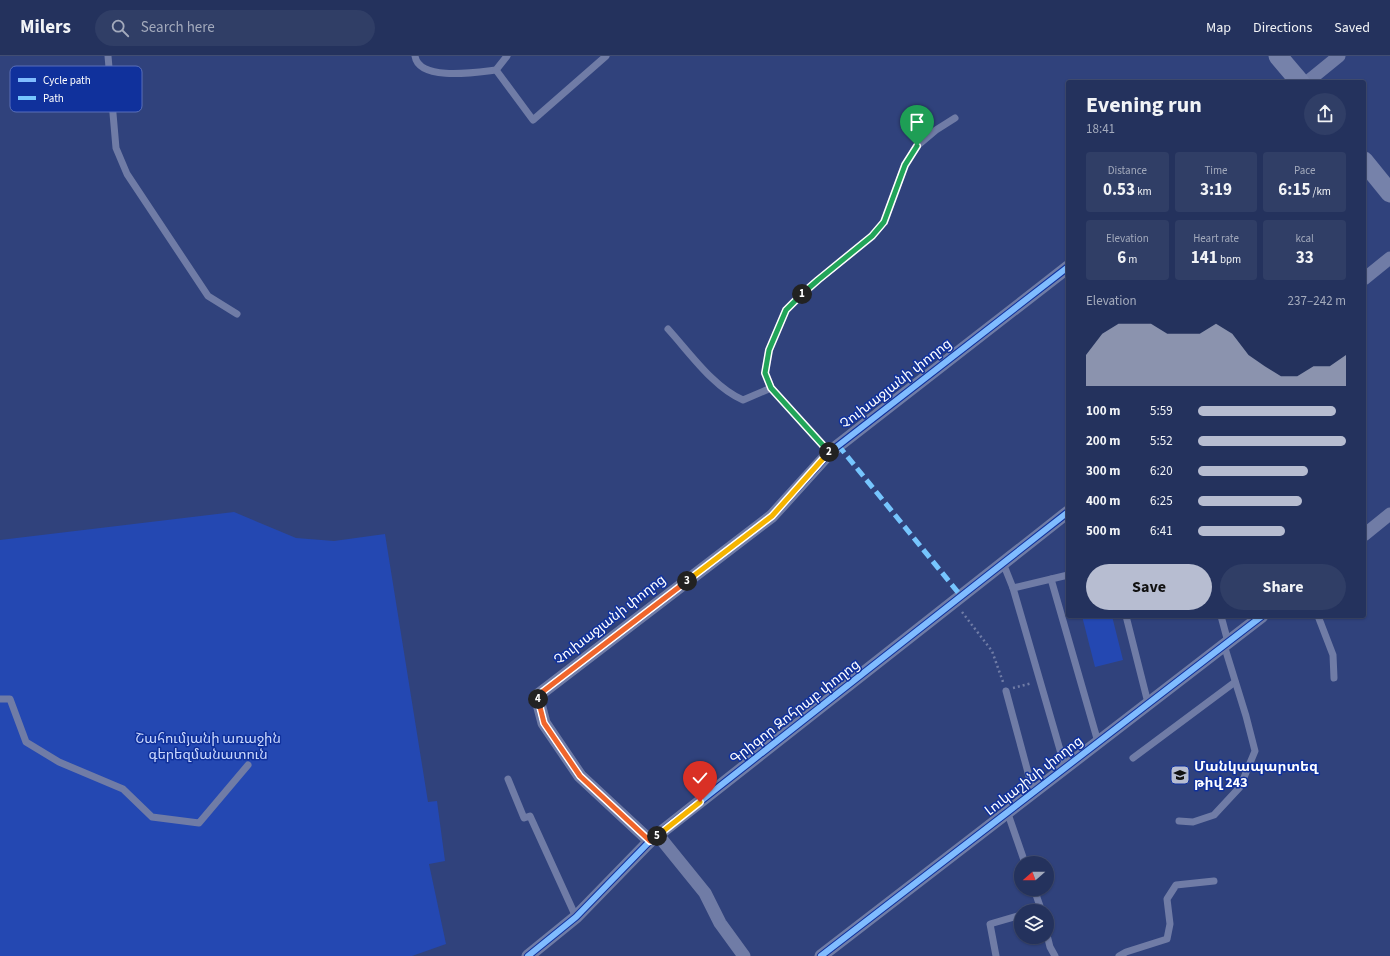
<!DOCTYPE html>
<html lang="en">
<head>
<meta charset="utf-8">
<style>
  :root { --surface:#24325d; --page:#303e66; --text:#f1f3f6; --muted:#a3aabc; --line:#414d72; --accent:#b7bdd1 }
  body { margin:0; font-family:"Source Sans 3","Noto Sans Armenian",sans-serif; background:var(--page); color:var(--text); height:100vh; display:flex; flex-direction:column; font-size:15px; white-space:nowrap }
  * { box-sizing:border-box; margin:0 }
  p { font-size:13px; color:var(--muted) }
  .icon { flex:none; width:22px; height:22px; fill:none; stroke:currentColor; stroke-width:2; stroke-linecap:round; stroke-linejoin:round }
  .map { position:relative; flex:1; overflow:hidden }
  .side { position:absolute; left:1066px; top:24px; width:300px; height:538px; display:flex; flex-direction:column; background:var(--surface); border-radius:4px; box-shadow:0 1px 3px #0004,0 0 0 1px var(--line) }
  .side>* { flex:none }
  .needle { width:26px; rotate:250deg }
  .fabs { position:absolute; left:1014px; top:800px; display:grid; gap:8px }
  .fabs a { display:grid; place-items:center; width:40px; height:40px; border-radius:50%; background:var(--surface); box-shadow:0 1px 3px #0004,0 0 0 1px var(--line); font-size:20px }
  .pin { position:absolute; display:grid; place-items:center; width:34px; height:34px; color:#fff; margin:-41px -17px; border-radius:50% 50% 50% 0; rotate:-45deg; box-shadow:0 0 4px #0007 }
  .pin .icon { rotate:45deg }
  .km { position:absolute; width:20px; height:20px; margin:-10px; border-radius:50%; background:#222; color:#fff; font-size:11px; line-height:20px; text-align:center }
  .round { display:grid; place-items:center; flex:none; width:42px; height:42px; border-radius:21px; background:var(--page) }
  .summary { display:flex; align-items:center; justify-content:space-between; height:68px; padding:0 20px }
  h1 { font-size:22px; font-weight:700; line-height:30px }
  .figures { display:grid; grid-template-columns:repeat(3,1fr); gap:6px; height:68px; padding:4px 20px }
  .figures div { display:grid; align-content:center; border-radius:4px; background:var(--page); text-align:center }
  .figures b { font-size:17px; font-weight:700 }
  .figures small { font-size:11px; font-weight:400 }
  .figures p { font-size:11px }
  .chart { height:112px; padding:8px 20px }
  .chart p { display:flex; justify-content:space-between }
  .chart svg { width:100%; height:72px; margin-top:4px; fill:var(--accent); opacity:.7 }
  .action { display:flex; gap:8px; margin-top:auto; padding:8px 20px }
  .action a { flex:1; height:46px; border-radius:24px; background:var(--accent); color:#111; font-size:16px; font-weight:700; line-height:46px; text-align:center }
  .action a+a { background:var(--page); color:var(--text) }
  ul { padding:0 20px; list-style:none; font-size:13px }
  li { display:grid; grid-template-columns:64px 48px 1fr; align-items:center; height:30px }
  li i { height:10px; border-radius:5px; background:var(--accent) }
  header { display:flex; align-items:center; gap:24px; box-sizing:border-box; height:56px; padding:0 20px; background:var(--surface); border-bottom:1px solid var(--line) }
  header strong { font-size:19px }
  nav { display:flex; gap:22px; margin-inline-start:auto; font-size:14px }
  .search { width:280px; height:36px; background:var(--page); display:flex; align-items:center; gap:10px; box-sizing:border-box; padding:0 14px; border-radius:22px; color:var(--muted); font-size:15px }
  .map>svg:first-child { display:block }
  .green { fill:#2448b2 }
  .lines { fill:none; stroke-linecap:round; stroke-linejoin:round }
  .path { stroke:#707ca6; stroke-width:2.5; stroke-dasharray:2 3; stroke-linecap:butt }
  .lane { stroke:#707ca6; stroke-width:7 }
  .street { stroke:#707ca6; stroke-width:13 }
  .secondary { stroke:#7682aa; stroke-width:19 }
  .quiet { stroke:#76c5fe; stroke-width:5; stroke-dasharray:10 5; stroke-linecap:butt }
  .cycleway-casing { stroke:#10319c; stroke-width:8 }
  .cycleway { stroke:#80bcff; stroke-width:6 }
  .split-1-casing { stroke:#fff; stroke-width:8 }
  .split-2-casing { stroke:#fff; stroke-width:8 }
  .split-3-casing { stroke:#fff; stroke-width:8 }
  .split-4-casing { stroke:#fff; stroke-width:8 }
  .split-5-casing { stroke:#fff; stroke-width:8 }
  .split-6-casing { stroke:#fff; stroke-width:8 }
  .split-1 { stroke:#22a559; stroke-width:5 }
  .split-2 { stroke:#22a559; stroke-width:5 }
  .split-3 { stroke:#f5b400; stroke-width:5 }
  .split-4 { stroke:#f0652b; stroke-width:5 }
  .split-5 { stroke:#f0652b; stroke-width:5 }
  .split-6 { stroke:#f5b400; stroke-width:5 }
  .labels { text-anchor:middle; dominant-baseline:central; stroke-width:3; stroke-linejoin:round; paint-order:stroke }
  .street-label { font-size:14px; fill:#fff; stroke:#10319c }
  .park-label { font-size:14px; fill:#ccd9fe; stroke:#10319c }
  .poi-label { font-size:14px; font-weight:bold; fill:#fff; stroke:#10319c; text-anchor:start }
  .key { fill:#10319c; stroke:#586fba; stroke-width:1 }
  .key-label { font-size:11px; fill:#fff }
</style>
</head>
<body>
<header>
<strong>Milers</strong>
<div class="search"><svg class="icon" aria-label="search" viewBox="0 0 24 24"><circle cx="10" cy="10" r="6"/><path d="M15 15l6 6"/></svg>Search here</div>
<nav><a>Map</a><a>Directions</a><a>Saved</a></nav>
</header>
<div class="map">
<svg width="1390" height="900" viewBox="0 0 1390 900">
  <rect width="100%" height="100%" fill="#30427c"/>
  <g class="green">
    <polygon points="234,456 296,482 334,485 385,478 428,746 437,745 445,805 429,808 446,888 412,900 0,900 0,484"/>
    <polygon points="1082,560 1112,560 1123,604 1095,611"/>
  </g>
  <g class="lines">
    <g class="path">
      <polyline points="962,556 992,595 1003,626"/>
      <polyline points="1013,632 1032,627"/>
    </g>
    <g class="lane">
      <polyline points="108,0 116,92 127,118 208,240 237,258"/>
      <path d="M415,0C419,26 478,16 496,14L507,0"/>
      <polyline points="496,14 533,64 606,0"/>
      <path d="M668,273C689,296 714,332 743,344L771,332L830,396"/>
      <polyline points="771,332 765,317 769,294 786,254 818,224 872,181 884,166 905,109 917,90 936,74 955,62"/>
      <polyline points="1003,507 1013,532"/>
      <polyline points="1051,523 1098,686"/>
      <polyline points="1126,560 1148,647"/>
      <polyline points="1221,560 1228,586"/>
      <polyline points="1318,560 1333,599 1334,622"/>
      <polyline points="1006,635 1033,735"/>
      <polyline points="0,643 10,643 26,686 59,706 123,733 152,761 199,767 248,709"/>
      <polyline points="1133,702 1235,626"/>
      <polyline points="1065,711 1013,532 1068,519"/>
      <polyline points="508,723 524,762 530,760 576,861"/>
      <polyline points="1007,755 1025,807"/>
      <polyline points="1179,765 1193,766 1214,759 1240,731 1255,695 1246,660 1224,589"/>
      <polyline points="1034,833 1041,853 1035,855"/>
      <polyline points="1047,879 1050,891 1055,900"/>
      <polyline points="996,900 990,868 1021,859"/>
      <polyline points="1119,900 1126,896 1167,883 1170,868 1167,843 1176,829 1214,825"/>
    </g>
    <g class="street">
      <polyline points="1307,26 1339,0"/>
      <polyline points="1364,223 1390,202"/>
      <polyline points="1364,479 1390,458"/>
      <polyline points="658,779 705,837 720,867 744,900"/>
      <polyline points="650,785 580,720 544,667 537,640 772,460 830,396 1068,211"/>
      <polyline points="528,900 576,861 650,785 1068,456"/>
      <polyline points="821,900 1262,560"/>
    </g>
    <g class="secondary">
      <polyline points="1278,0 1300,26"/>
      <polyline points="1364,105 1390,137"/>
    </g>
    <polyline class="quiet" points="838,389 961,540"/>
    <defs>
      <g id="cycleway">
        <polyline points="650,785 580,720 544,667 537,640 772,460 830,396 1068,211"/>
        <polyline points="528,900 576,861 650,785 1068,456"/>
        <polyline points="821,900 1262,560"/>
      </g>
    </defs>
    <use href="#cycleway" class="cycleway-casing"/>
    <use href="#cycleway" class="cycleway"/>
  </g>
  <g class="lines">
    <defs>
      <polyline id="split-1" points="802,238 818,224 872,180 884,166 905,109 917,90"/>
      <polyline id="split-2" points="802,238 786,254 769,294 765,317 771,332 829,396"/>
      <polyline id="split-3" points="687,525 772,460 829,396"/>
      <polyline id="split-4" points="538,643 537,640 687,525"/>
      <polyline id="split-5" points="538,643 544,667 580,720 650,785 657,780"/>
      <polyline id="split-6" points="657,780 700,746"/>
    </defs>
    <use href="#split-1" class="split-1-casing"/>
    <use href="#split-2" class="split-2-casing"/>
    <use href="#split-3" class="split-3-casing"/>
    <use href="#split-4" class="split-4-casing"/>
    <use href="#split-5" class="split-5-casing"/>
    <use href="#split-6" class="split-6-casing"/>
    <use href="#split-1" class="split-1"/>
    <use href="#split-2" class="split-2"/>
    <use href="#split-3" class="split-3"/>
    <use href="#split-4" class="split-4"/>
    <use href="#split-5" class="split-5"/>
    <use href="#split-6" class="split-6"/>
  </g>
  <defs>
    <symbol id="school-square" viewBox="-11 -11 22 22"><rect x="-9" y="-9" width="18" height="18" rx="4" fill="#b7bdd1" stroke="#10319c"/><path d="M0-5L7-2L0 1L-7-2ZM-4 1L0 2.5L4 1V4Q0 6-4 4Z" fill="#111"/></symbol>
  </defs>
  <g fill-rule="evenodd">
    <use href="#school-square" x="1169" y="708" width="22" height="22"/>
  </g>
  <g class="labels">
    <g class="street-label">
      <text transform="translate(896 328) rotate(-38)">Չուխաջյանի փողոց</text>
      <text transform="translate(610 564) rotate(-38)">Չուխաջյանի փողոց</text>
      <text transform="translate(795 656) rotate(-38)">Գրիգոր Զոհրաբ փողոց</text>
      <text transform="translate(1034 720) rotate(-38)">Լուկաշինի փողոց</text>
    </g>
    <g class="park-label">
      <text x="208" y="683">Շահումյանի առաջին<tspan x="208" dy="16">գերեզմանատուն</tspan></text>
    </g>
    <g class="poi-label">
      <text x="1194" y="711">Մանկապարտեզ<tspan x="1194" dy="16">թիվ 243</tspan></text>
    </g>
  </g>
  <rect x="10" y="10" width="132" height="46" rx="6" class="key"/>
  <rect x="18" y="22" width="18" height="4" fill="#80bcff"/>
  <rect x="18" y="40" width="18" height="4" fill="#76c5fe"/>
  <g class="key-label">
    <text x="43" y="28">Cycle path</text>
    <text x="43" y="46">Path</text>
  </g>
</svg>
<div class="fabs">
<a><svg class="needle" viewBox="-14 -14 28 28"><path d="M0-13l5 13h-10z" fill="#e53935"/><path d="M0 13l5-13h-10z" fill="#a3aabc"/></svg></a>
<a><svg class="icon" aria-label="layers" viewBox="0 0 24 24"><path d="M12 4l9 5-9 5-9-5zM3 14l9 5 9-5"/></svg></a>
</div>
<div class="pin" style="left:917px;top:90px;background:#1e9e55"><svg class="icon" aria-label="arrive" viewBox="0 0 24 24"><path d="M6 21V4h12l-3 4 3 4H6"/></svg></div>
<div class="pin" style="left:700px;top:746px;background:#d93025"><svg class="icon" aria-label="check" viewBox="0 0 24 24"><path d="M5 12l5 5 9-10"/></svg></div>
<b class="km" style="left:802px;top:238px">1</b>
<b class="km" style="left:829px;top:396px">2</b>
<b class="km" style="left:687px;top:525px">3</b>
<b class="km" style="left:538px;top:643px">4</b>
<b class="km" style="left:657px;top:780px">5</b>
<section class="side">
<div class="summary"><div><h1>Evening run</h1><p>18:41</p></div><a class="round"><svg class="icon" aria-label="share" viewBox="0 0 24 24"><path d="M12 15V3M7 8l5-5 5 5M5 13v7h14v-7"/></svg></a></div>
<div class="figures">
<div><p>Distance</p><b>0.53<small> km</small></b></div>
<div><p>Time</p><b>3:19</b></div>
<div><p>Pace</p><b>6:15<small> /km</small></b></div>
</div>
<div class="figures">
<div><p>Elevation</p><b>6<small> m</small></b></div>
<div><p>Heart rate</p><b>141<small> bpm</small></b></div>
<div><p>kcal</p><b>33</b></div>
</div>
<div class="chart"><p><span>Elevation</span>237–242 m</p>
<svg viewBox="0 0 160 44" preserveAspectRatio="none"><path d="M0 44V25L10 12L20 6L30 6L40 6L50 12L60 12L70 12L80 6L90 12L100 25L110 32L120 38L130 38L140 32L150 32L160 25V44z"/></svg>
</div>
<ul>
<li><b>100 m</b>5:59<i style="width:93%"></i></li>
<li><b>200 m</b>5:52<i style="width:100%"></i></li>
<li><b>300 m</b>6:20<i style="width:74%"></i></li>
<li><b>400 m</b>6:25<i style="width:70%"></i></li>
<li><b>500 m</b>6:41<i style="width:59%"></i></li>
</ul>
<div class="action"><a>Save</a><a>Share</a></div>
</section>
</div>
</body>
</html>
